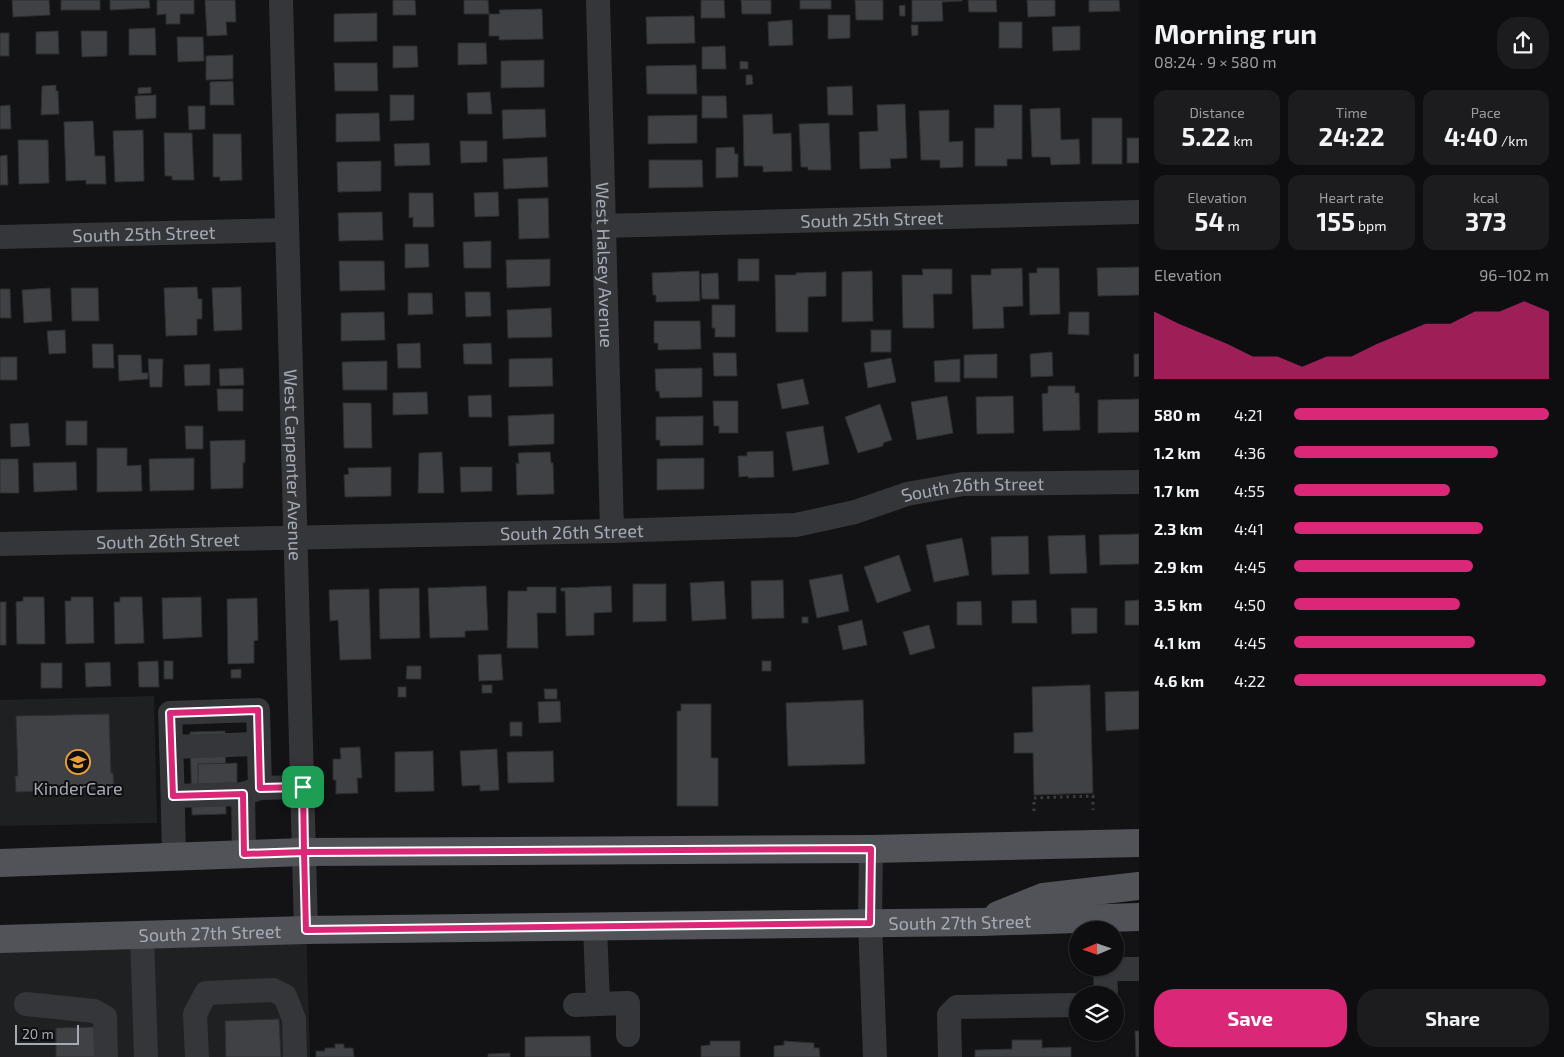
<!DOCTYPE html>
<html lang="en">
<head>
<meta charset="utf-8">
<style>
  :root { --surface:#0e0e10; --page:#1c1c1e; --text:#f1f3f6; --muted:#9b9c9f; --line:#2e2e30; --accent:#db2777 }
  body { margin:0; font-family:"Exo 2",sans-serif; background:var(--page); color:var(--text); height:100vh; display:flex; flex-direction:column; font-size:19px; white-space:nowrap }
  * { box-sizing:border-box; margin:0 }
  p { font-size:16px; color:var(--muted) }
  .icon { flex:none; width:28px; height:28px; fill:none; stroke:currentColor; stroke-width:2; stroke-linecap:round; stroke-linejoin:round }
  .map { position:relative; flex:1; overflow:hidden }
  .panel { display:flex; flex-direction:column; background:var(--surface); width:425px }
  .panel>* { flex:none }
  .needle { width:32px; rotate:268deg }
  .controls { position:absolute; left:1069px; top:921px; display:grid; gap:10px }
  .controls a { display:grid; place-items:center; width:55px; height:55px; border-radius:50%; background:var(--surface); box-shadow:0 1px 4px #0004,0 0 0 1px var(--line); font-size:25px }
  .scale { position:absolute; left:15px; bottom:12px; width:64px; box-sizing:border-box; padding-left:5px; border:2px solid #a5abb5; border-top:0; font-size:14px; line-height:18px; white-space:nowrap; color:#a5abb5; -webkit-text-stroke:4px #0e0e10; paint-order:stroke }
  .pin { position:absolute; display:grid; place-items:center; width:42px; height:42px; color:#fff; margin:-21px; border-radius:10px; box-shadow:0 2px 8px #0006 }
  .round { display:grid; place-items:center; flex:none; width:52px; height:52px; border-radius:20px; background:var(--page) }
  .headline { display:flex; align-items:center; justify-content:space-between; height:85px; padding:0 15px }
  h1 { font-size:28px; font-weight:700; line-height:38px }
  .metrics { display:grid; grid-template-columns:repeat(3,1fr); gap:8px; height:85px; padding:5px 15px }
  .metrics div { display:grid; align-content:center; border-radius:12px; background:var(--page); text-align:center }
  .metrics b { font-size:25px; font-weight:700 }
  .metrics small { font-size:14px; font-weight:400 }
  .metrics p { font-size:14px }
  .chart { height:140px; padding:10px 15px }
  .chart p { display:flex; justify-content:space-between }
  .chart svg { width:100%; height:90px; margin-top:5px; fill:var(--accent); opacity:.7 }
  .cta { display:flex; gap:10px; margin-top:auto; padding:10px 15px }
  .cta a { flex:1; height:58px; border-radius:20px; background:var(--accent); color:#fff; font-size:20px; font-weight:700; line-height:58px; text-align:center }
  .cta a+a { background:var(--page); color:var(--text) }
  ul { padding:0 15px; list-style:none; font-size:16px }
  li { display:grid; grid-template-columns:80px 60px 1fr; align-items:center; height:38px }
  li i { height:12px; border-radius:6px; background:var(--accent) }
  main { display:flex; flex:1; min-height:0 }
  .map>svg:first-child { display:block }
  .built { fill:#1f2022 }
  .building { fill:#3f4145; stroke:#2d2e31 }
  .lines { fill:none; stroke-linecap:round; stroke-linejoin:round }
  .path { stroke:#3b3d41; stroke-width:3; stroke-dasharray:2.5 4; stroke-linecap:butt }
  .minor { stroke:#34363a; stroke-width:24 }
  .major { stroke:#515359; stroke-width:28 }
  .route-casing { stroke:#fff; stroke-width:10 }
  .route { stroke:#db2777; stroke-width:6 }
  .labels { text-anchor:middle; dominant-baseline:central; stroke-width:4; stroke-linejoin:round; paint-order:stroke }
  .street-label { font-size:18px; fill:#a5abb5; stroke:#0e0e10 }
  .poi-label { font-size:18px; fill:#a5abb5; stroke:#0e0e10 }
</style>
</head>
<body>
<main>
<div class="map">
<svg width="1139" height="1057" viewBox="0 0 1139 1057">
  <rect width="100%" height="100%" fill="#131315"/>
  <g class="built">
    <polygon points="154,696 157,823 0,826 0,700"/>
    <polygon points="306,930 310,1057 0,1057 0,939"/>
  </g>
  <g class="building">
    <polygon points="12,0 49,0 50,15 13,17"/>
    <rect x="61" y="0" width="39" height="10"/>
    <polygon points="110,0 149,0 150,8 110,10"/>
    <polygon points="157,0 194,0 194,14 180,14 180,24 166,24 166,14 157,15"/>
    <polygon points="205,0 235,0 236,22 226,22 227,35 207,36"/>
    <polygon points="393,0 415,0 416,15 393,15"/>
    <polygon points="464,0 488,0 489,14 464,14"/>
    <polygon points="701,0 724,0 725,18 701,18"/>
    <polygon points="741,0 771,0 771,14 742,14"/>
    <rect x="800" y="0" width="31" height="9"/>
    <polygon points="855,0 883,0 883,20 856,20"/>
    <polygon points="912,0 962,0 962,1 942,2 943,21 912,22"/>
    <polygon points="968,0 996,0 997,12 969,12"/>
    <polygon points="1027,0 1055,0 1055,16 1028,17"/>
    <polygon points="1089,0 1119,0 1120,11 1089,12"/>
    <polygon points="905,5 905,16 900,16 899,6"/>
    <polygon points="542,9 543,39 499,40 499,36 489,36 489,14 500,14 499,10"/>
    <polygon points="377,13 377,41 334,42 334,14"/>
    <polygon points="828,15 850,15 850,38 828,39"/>
    <polygon points="694,16 695,43 647,44 646,17"/>
    <polygon points="792,20 793,45 769,46 768,22"/>
    <rect x="999" y="22" width="23" height="26"/>
    <polygon points="911,25 918,25 918,35 912,36"/>
    <polygon points="1080,26 1080,50 1053,51 1052,27"/>
    <polygon points="155,28 156,55 129,55 129,29"/>
    <polygon points="58,31 59,54 36,54 36,32"/>
    <polygon points="81,31 107,31 107,56 82,57"/>
    <rect x="0" y="33" width="9" height="23"/>
    <polygon points="177,37 203,37 204,61 178,62"/>
    <polygon points="458,43 486,43 487,64 458,65"/>
    <polygon points="393,46 417,46 418,67 393,68"/>
    <polygon points="725,46 726,69 702,69 702,47"/>
    <polygon points="233,55 233,79 206,80 206,56"/>
    <polygon points="544,60 544,87 501,88 501,61"/>
    <polygon points="740,61 748,62 748,69 740,69"/>
    <polygon points="334,63 377,63 378,91 335,91"/>
    <polygon points="696,65 697,94 647,94 646,66"/>
    <polygon points="746,75 752,75 753,84 746,85"/>
    <polygon points="233,81 234,105 210,105 210,82"/>
    <polygon points="56,85 56,91 58,91 59,114 41,115 42,86"/>
    <polygon points="852,86 853,115 828,115 827,87"/>
    <polygon points="151,87 151,93 138,94 138,88"/>
    <polygon points="490,92 492,114 468,114 467,93"/>
    <polygon points="156,95 156,118 136,119 135,96"/>
    <polygon points="390,95 414,95 414,120 390,121"/>
    <polygon points="702,96 726,96 727,118 702,118"/>
    <polygon points="905,104 907,158 890,159 891,168 860,169 859,132 878,131 877,105"/>
    <polygon points="10,105 11,129 0,129 0,106"/>
    <polygon points="994,105 1022,105 1022,159 1007,159 1007,166 975,166 975,128 994,128"/>
    <polygon points="188,106 205,106 205,129 189,130"/>
    <polygon points="1060,108 1061,140 1079,139 1080,164 1051,165 1050,157 1032,157 1030,109"/>
    <polygon points="545,109 546,137 503,139 502,110"/>
    <polygon points="949,110 949,142 963,141 963,167 940,168 940,160 921,160 919,111"/>
    <polygon points="379,113 380,141 336,142 336,114"/>
    <polygon points="772,114 773,134 791,133 792,171 763,172 763,166 744,166 743,115"/>
    <polygon points="697,115 697,143 648,144 648,116"/>
    <rect x="1092" y="118" width="30" height="46"/>
    <polygon points="93,121 95,156 105,156 106,184 86,184 86,180 66,181 64,122"/>
    <polygon points="829,123 831,170 808,170 808,167 801,167 799,124"/>
    <polygon points="143,130 144,181 115,182 113,131"/>
    <polygon points="164,133 192,133 194,180 172,180 172,176 165,176"/>
    <polygon points="213,134 241,134 242,180 220,181 220,177 213,177"/>
    <rect x="1127" y="138" width="12" height="25"/>
    <polygon points="18,140 48,140 49,183 19,184"/>
    <polygon points="460,141 487,141 487,162 461,163"/>
    <polygon points="429,143 430,165 395,166 394,144"/>
    <polygon points="734,147 735,154 738,154 738,177 716,178 716,148"/>
    <polygon points="7,155 8,185 0,185 0,156"/>
    <polygon points="547,157 548,187 504,189 503,159"/>
    <polygon points="649,160 702,160 703,187 649,188"/>
    <polygon points="381,161 381,191 338,192 337,162"/>
    <polygon points="498,192 499,216 475,217 474,193"/>
    <polygon points="409,193 433,193 434,227 413,227 413,217 409,218"/>
    <polygon points="548,198 549,238 519,239 518,199"/>
    <polygon points="382,212 383,240 339,241 338,213"/>
    <polygon points="491,241 491,268 464,268 463,242"/>
    <polygon points="405,244 428,244 429,267 405,268"/>
    <polygon points="550,259 550,286 507,288 506,260"/>
    <rect x="738" y="259" width="21" height="22"/>
    <polygon points="339,261 384,261 385,290 340,291"/>
    <polygon points="1139,267 1139,295 1098,296 1097,268"/>
    <polygon points="1022,268 1023,306 1003,307 1004,328 973,329 971,275 991,275 991,269"/>
    <polygon points="1037,268 1059,268 1060,314 1030,315 1029,273 1037,273"/>
    <polygon points="922,269 952,269 952,294 933,294 934,328 903,328 902,275 923,275"/>
    <polygon points="699,271 700,301 656,302 656,295 653,295 652,273"/>
    <polygon points="872,271 873,321 842,322 842,272"/>
    <polygon points="826,272 826,296 808,297 808,332 776,332 775,275 796,275 796,273"/>
    <polygon points="718,273 719,299 702,299 701,274"/>
    <polygon points="197,287 198,299 202,299 202,319 197,319 197,335 166,336 164,288"/>
    <polygon points="241,287 242,330 214,331 212,288"/>
    <polygon points="50,288 52,321 24,323 22,290"/>
    <polygon points="71,288 98,288 99,321 72,321"/>
    <polygon points="0,289 10,289 11,318 0,318"/>
    <polygon points="465,292 490,292 491,316 466,317"/>
    <polygon points="408,293 432,293 433,314 408,315"/>
    <polygon points="712,305 735,305 735,337 715,337 715,328 712,328"/>
    <polygon points="551,308 552,337 508,338 507,310"/>
    <polygon points="384,312 385,340 341,341 341,313"/>
    <polygon points="1069,312 1089,312 1089,335 1068,334"/>
    <polygon points="654,321 700,321 701,349 658,350 658,343 654,343"/>
    <polygon points="65,330 66,353 49,354 47,331"/>
    <rect x="871" y="330" width="20" height="22"/>
    <polygon points="420,343 421,368 398,368 397,344"/>
    <polygon points="491,343 492,364 464,364 463,344"/>
    <polygon points="92,344 113,344 114,368 93,368"/>
    <polygon points="1052,352 1053,376 1031,377 1030,354"/>
    <polygon points="713,353 736,353 737,376 714,376"/>
    <polygon points="997,354 997,378 964,378 964,355"/>
    <polygon points="1134,354 1139,354 1139,376 1134,377"/>
    <polygon points="118,355 141,355 142,373 148,373 148,379 119,381"/>
    <rect x="0" y="357" width="17" height="23"/>
    <polygon points="552,358 553,386 509,387 509,359"/>
    <polygon points="891,358 896,382 868,388 864,363"/>
    <polygon points="148,359 163,359 162,387 150,387"/>
    <polygon points="960,359 960,382 935,382 934,361"/>
    <polygon points="387,361 387,390 343,390 342,362"/>
    <polygon points="210,364 210,385 185,386 184,365"/>
    <polygon points="243,368 244,385 220,386 219,369"/>
    <polygon points="702,368 702,397 660,398 659,391 656,391 655,369"/>
    <polygon points="803,379 809,404 782,409 777,384"/>
    <polygon points="1048,386 1075,386 1075,393 1079,393 1080,430 1043,431 1042,394 1048,393"/>
    <polygon points="217,389 243,389 243,411 218,411"/>
    <polygon points="427,392 428,414 393,415 393,393"/>
    <polygon points="491,395 492,417 469,417 468,396"/>
    <polygon points="947,396 953,433 917,440 911,402"/>
    <polygon points="1013,396 1014,433 977,434 976,397"/>
    <polygon points="1139,399 1139,432 1098,433 1098,400"/>
    <polygon points="713,401 738,401 738,433 719,433 719,426 714,426"/>
    <polygon points="343,403 371,403 372,448 344,448"/>
    <polygon points="880,404 892,440 883,443 883,446 858,453 845,417"/>
    <polygon points="554,414 554,444 509,446 508,416"/>
    <polygon points="703,416 703,445 660,446 660,440 656,440 656,417"/>
    <rect x="66" y="421" width="21" height="24"/>
    <polygon points="28,423 30,446 11,447 10,424"/>
    <polygon points="185,426 203,426 203,449 186,449"/>
    <polygon points="823,426 829,464 793,471 786,432"/>
    <polygon points="245,440 245,463 243,462 243,488 211,489 210,441"/>
    <polygon points="97,448 127,448 127,466 141,465 142,491 97,492"/>
    <polygon points="773,451 774,477 748,478 748,476 739,477 738,456 747,456 747,452"/>
    <polygon points="442,452 444,493 418,493 419,453"/>
    <polygon points="550,452 551,463 553,463 554,494 517,495 516,463 519,464 518,453"/>
    <polygon points="194,458 194,490 150,491 149,459"/>
    <polygon points="704,458 704,489 657,490 657,459"/>
    <polygon points="0,459 18,459 19,493 0,493"/>
    <polygon points="76,462 77,490 34,492 33,463"/>
    <polygon points="391,467 391,496 345,497 344,475 349,474 348,468"/>
    <polygon points="460,467 492,467 492,491 461,492"/>
    <polygon points="1139,534 1139,564 1100,565 1099,535"/>
    <polygon points="1085,535 1087,573 1050,574 1048,536"/>
    <polygon points="1028,536 1029,574 992,575 991,537"/>
    <polygon points="962,538 969,575 934,582 926,545"/>
    <polygon points="899,555 911,591 877,603 864,567"/>
    <polygon points="842,574 849,611 817,618 809,580"/>
    <polygon points="783,580 784,618 752,619 751,581"/>
    <polygon points="724,581 726,619 692,621 690,583"/>
    <polygon points="633,584 666,584 666,621 633,622"/>
    <polygon points="486,586 488,630 465,631 465,637 430,638 428,588"/>
    <polygon points="611,586 612,612 594,613 594,635 566,636 565,591 561,591 561,588"/>
    <polygon points="527,587 556,587 556,613 537,613 538,648 507,648 508,591 527,591"/>
    <polygon points="419,588 420,638 380,639 379,589"/>
    <polygon points="369,589 371,659 340,660 338,620 330,621 329,590"/>
    <polygon points="23,597 44,597 45,644 17,644 16,602 23,601"/>
    <polygon points="71,597 93,597 94,643 66,644 65,601 71,601"/>
    <polygon points="120,597 142,597 144,643 115,644 114,602 120,602"/>
    <polygon points="201,597 202,637 163,639 162,598"/>
    <polygon points="257,598 258,640 254,641 254,663 228,664 227,599"/>
    <polygon points="1036,600 1037,623 1012,623 1012,601"/>
    <polygon points="1139,600 1139,625 1125,625 1125,601"/>
    <polygon points="981,601 982,625 957,625 957,602"/>
    <rect x="0" y="602" width="6" height="43"/>
    <polygon points="1071,608 1097,608 1097,633 1072,634"/>
    <rect x="802" y="617" width="6" height="6"/>
    <polygon points="862,620 867,645 843,650 838,626"/>
    <polygon points="929,625 935,648 910,655 903,632"/>
    <polygon points="501,654 503,680 479,681 478,655"/>
    <polygon points="158,661 159,687 139,687 138,662"/>
    <rect x="164" y="661" width="9" height="18"/>
    <rect x="762" y="661" width="9" height="10"/>
    <polygon points="110,662 111,686 86,687 85,663"/>
    <rect x="41" y="663" width="21" height="25"/>
    <polygon points="407,666 421,666 421,679 406,679"/>
    <polygon points="241,669 241,678 231,678 231,670"/>
    <rect x="482" y="685" width="10" height="8"/>
    <polygon points="1090,685 1093,793 1034,795 1033,753 1014,753 1014,733 1033,732 1032,687"/>
    <rect x="398" y="687" width="8" height="10"/>
    <polygon points="544,689 557,689 557,699 545,699"/>
    <polygon points="1139,691 1139,729 1106,731 1105,692"/>
    <polygon points="863,700 865,764 788,766 786,703"/>
    <polygon points="560,701 561,722 539,723 538,702"/>
    <polygon points="681,704 711,704 711,758 718,758 718,806 677,806 677,711 681,711"/>
    <polygon points="109,714 111,773 113,773 114,789 69,790 70,793 53,793 53,791 16,792 15,776 18,776 16,716"/>
    <rect x="510" y="722" width="12" height="14"/>
    <polygon points="225,731 226,814 192,815 190,732"/>
    <polygon points="360,747 362,778 357,778 358,793 336,794 336,780 333,780 333,759 341,759 340,748"/>
    <polygon points="497,749 499,790 480,791 480,785 462,786 460,751"/>
    <polygon points="433,751 434,791 395,792 395,752"/>
    <polygon points="553,751 554,782 508,783 507,752"/>
    <polygon points="237,763 237,783 198,784 198,764"/>
    <polygon points="279,1019 281,1057 226,1057 225,1021"/>
    <polygon points="94,1027 95,1057 56,1057 56,1028"/>
    <polygon points="1135,1031 1139,1031 1139,1057 1136,1057"/>
    <polygon points="590,1036 591,1057 525,1057 525,1037"/>
    <polygon points="1012,1040 1042,1040 1042,1048 1071,1047 1071,1057 975,1057 975,1050 1012,1049"/>
    <polygon points="710,1041 740,1041 740,1057 701,1057 701,1046 710,1045"/>
    <polygon points="784,1041 814,1043 814,1048 819,1048 820,1057 774,1057 774,1046 784,1045"/>
    <polygon points="335,1044 344,1044 344,1048 353,1048 354,1057 316,1057 316,1051 325,1051 325,1048 335,1048"/>
    <polygon points="510,1053 510,1057 488,1057 488,1054"/>
  </g>
  <g class="lines">
    <polyline class="path" points="1034,811 1034,798 1093,796 1093,810"/>
    <g class="minor">
      <path id="s1" d="M281,0L306,930"/>
      <path id="s2" d="M598,0L612,531"/>
      <path id="s3" d="M603,226L1139,212"/>
      <path id="s4" d="M0,237L287,230"/>
      <path id="s5" d="M0,544L612,531L796,525L855,512L907,494L963,484L1139,482"/>
      <polyline points="171,747 259,744"/>
      <polyline points="260,788 303,787"/>
      <polyline points="243,794 244,855"/>
      <path d="M173,796L243,794L260,788L258,710L170,713C172,761 173,809 174,857"/>
      <polyline points="871,849 870,923 875,1057"/>
      <polyline points="142,935 146,1057"/>
      <polyline points="1105,968 1106,995"/>
      <polyline points="1105,969 1139,969"/>
      <polyline points="26,1004 94,1011 105,1017 106,1057"/>
      <polyline points="598,1004 628,1003 628,1035"/>
      <polyline points="575,1005 598,1004 595,926"/>
      <polyline points="197,1057 195,1014 206,993 273,990 285,996 294,1019 295,1057"/>
      <polyline points="950,1057 949,1015 957,1007 1078,1005"/>
    </g>
    <g class="major">
      <polyline points="0,863 304,852 871,849 1139,843"/>
      <polyline points="998,915 1043,897 1139,886"/>
      <path id="s6" d="M0,939L306,930L981,922L1139,917"/>
    </g>
  </g>
  <g class="lines">
    <defs>
      <polyline id="route" points="303,787 260,788 258,710 170,713 173,796 243,794 244,854 304,852 306,930 870,923 871,849 304,852 303,787"/>
    </defs>
    <use href="#route" class="route-casing"/>
    <use href="#route" class="route"/>
  </g>
  <defs>
    <symbol id="school-ring" viewBox="-11 -11 22 22"><circle r="9.5" fill="#0e0e10" stroke="#ea9f36" stroke-width="1.5"/><path d="M0-5L7-2L0 1L-7-2ZM-4 1L0 2.5L4 1V4Q0 6-4 4Z" fill="#ea9f36"/></symbol>
  </defs>
  <g fill-rule="evenodd">
    <use href="#school-ring" x="64" y="748" width="28" height="28"/>
  </g>
  <g class="labels">
    <g class="street-label">
      <text stroke="none"><textPath href="#s3" startOffset="269">South 25th Street</textPath></text>
      <text stroke="none"><textPath href="#s4" startOffset="144">South 25th Street</textPath></text>
      <text stroke="none"><textPath href="#s2" startOffset="265">West Halsey Avenue</textPath></text>
      <text stroke="none"><textPath href="#s1" startOffset="465">West Carpenter Avenue</textPath></text>
      <text stroke="none"><textPath href="#s5" startOffset="978">South 26th Street</textPath></text>
      <text stroke="none"><textPath href="#s5" startOffset="572">South 26th Street</textPath></text>
      <text stroke="none"><textPath href="#s5" startOffset="168">South 26th Street</textPath></text>
      <text stroke="none"><textPath href="#s6" startOffset="960">South 27th Street</textPath></text>
      <text stroke="none"><textPath href="#s6" startOffset="210">South 27th Street</textPath></text>
    </g>
    <g class="poi-label">
      <text x="78" y="788">KinderCare</text>
    </g>
  </g>
</svg>
<div class="controls">
<a><svg class="needle" viewBox="-14 -14 28 28"><path d="M0-13l5 13h-10z" fill="#e53935"/><path d="M0 13l5-13h-10z" fill="#9b9c9f"/></svg></a>
<a><svg class="icon" aria-label="layers" viewBox="0 0 24 24"><path d="M12 4l9 5-9 5-9-5zM3 14l9 5 9-5"/></svg></a>
</div>
<div class="scale">20 m</div>
<div class="pin" style="left:303px;top:787px;background:#1e9e55"><svg class="icon" aria-label="arrive" viewBox="0 0 24 24"><path d="M6 21V4h12l-3 4 3 4H6"/></svg></div>
</div>
<section class="panel">
<div class="headline"><div><h1>Morning run</h1><p>08:24 · 9 × 580 m</p></div><a class="round"><svg class="icon" aria-label="share" viewBox="0 0 24 24"><path d="M12 15V3M7 8l5-5 5 5M5 13v7h14v-7"/></svg></a></div>
<div class="metrics">
<div><p>Distance</p><b>5.22<small> km</small></b></div>
<div><p>Time</p><b>24:22</b></div>
<div><p>Pace</p><b>4:40<small> /km</small></b></div>
</div>
<div class="metrics">
<div><p>Elevation</p><b>54<small> m</small></b></div>
<div><p>Heart rate</p><b>155<small> bpm</small></b></div>
<div><p>kcal</p><b>373</b></div>
</div>
<div class="chart"><p><span>Elevation</span>96–102 m</p>
<svg viewBox="0 0 160 44" preserveAspectRatio="none"><path d="M0 44V11L10 17L20 22L30 27L40 33L50 33L60 38L70 33L80 33L90 27L100 22L110 17L120 17L130 11L140 11L150 6L160 11V44z"/></svg>
</div>
<ul>
<li><b>580 m</b>4:21<i style="width:100%"></i></li>
<li><b>1.2 km</b>4:36<i style="width:80%"></i></li>
<li><b>1.7 km</b>4:55<i style="width:61%"></i></li>
<li><b>2.3 km</b>4:41<i style="width:74%"></i></li>
<li><b>2.9 km</b>4:45<i style="width:70%"></i></li>
<li><b>3.5 km</b>4:50<i style="width:65%"></i></li>
<li><b>4.1 km</b>4:45<i style="width:71%"></i></li>
<li><b>4.6 km</b>4:22<i style="width:99%"></i></li>
</ul>
<div class="cta"><a>Save</a><a>Share</a></div>
</section>
</main>
</body>
</html>
